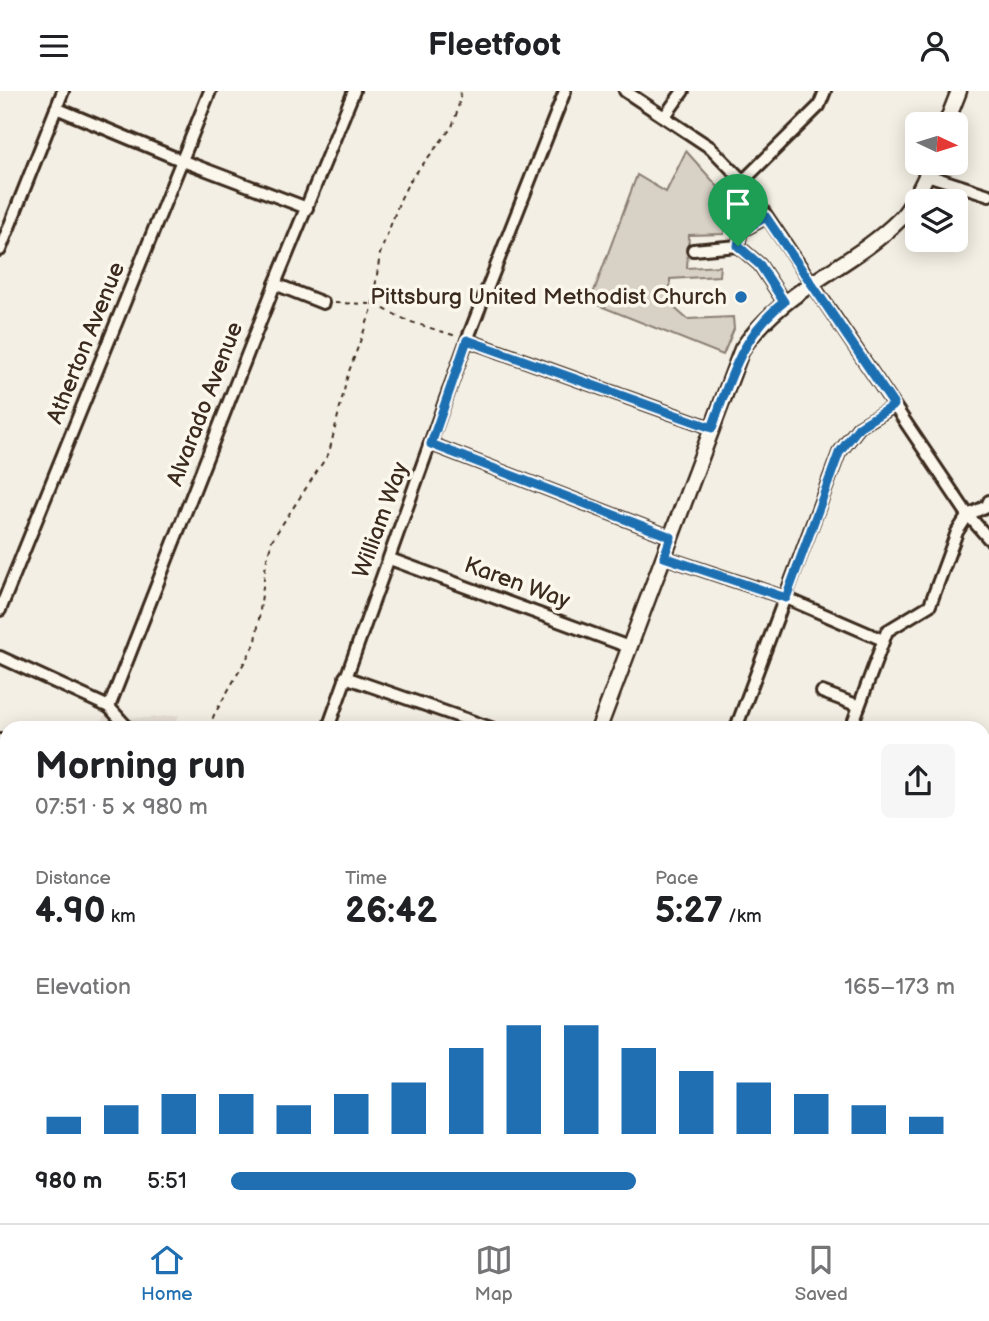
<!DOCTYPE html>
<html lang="en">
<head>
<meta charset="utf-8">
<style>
  :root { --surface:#fff; --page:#f6f6f6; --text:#202124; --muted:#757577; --line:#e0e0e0; --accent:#1f6fb2 }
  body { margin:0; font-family:"Balsamiq Sans",sans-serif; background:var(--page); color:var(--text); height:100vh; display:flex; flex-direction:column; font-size:26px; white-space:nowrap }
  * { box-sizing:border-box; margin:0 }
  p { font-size:23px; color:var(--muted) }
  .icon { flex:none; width:38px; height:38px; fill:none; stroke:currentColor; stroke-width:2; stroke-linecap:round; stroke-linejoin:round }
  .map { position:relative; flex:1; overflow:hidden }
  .details { position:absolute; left:0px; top:630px; width:990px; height:502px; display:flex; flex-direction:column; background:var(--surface); border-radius:21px 21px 0 0; box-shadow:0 4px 18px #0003 }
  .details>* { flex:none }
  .needle { width:46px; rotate:94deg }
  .controls { position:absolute; left:905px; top:21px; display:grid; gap:14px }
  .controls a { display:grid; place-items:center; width:63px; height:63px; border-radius:10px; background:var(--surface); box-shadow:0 4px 18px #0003; font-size:35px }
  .pin { position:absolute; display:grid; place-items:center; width:60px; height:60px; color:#fff; margin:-72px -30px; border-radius:50% 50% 50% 0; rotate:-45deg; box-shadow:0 0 7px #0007 }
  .pin .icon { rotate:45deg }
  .round { display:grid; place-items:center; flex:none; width:74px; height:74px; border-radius:10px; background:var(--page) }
  .headline { display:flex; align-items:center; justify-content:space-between; height:119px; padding:0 35px }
  h1 { font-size:38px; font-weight:600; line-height:52px }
  .stats { display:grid; grid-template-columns:repeat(3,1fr); gap:10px; height:119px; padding:7px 35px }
  .stats div { display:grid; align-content:center }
  .stats b { font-size:35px; font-weight:600 }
  .stats small { font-size:19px; font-weight:400 }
  .stats p { font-size:19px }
  .chart { height:196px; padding:14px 35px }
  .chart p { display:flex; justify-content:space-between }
  .chart svg { width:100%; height:126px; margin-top:7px; stroke:var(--accent); stroke-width:6 }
  ul { padding:0 35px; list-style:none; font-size:23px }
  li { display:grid; grid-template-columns:112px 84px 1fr; align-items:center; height:52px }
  li i { height:18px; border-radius:9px; background:var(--accent) }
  header { display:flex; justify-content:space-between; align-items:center; height:91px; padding:0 35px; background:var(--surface); font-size:32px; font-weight:600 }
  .dock { display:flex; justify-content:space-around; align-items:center; height:98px; border-top:2px solid var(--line); background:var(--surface); font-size:19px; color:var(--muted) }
  .dock a { display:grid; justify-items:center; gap:4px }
  .dock .current { color:var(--accent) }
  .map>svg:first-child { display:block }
  .built { fill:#e5dfd4 }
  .green { fill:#d8d1c6; stroke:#8a7e72; stroke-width:2 }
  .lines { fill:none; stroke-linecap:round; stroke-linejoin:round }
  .minor-casing { stroke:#3b2a1e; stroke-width:16 }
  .major-casing { stroke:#3b2a1e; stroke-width:19 }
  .highway-casing { stroke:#3b2a1e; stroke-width:21 }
  .path { stroke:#3b2a1e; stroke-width:2; stroke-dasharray:5 5; stroke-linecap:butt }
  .minor { stroke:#fbf7ec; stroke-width:10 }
  .major { stroke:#fbf7ec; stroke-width:14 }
  .highway { stroke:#fbf7ec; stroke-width:16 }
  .route-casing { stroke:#fff; stroke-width:14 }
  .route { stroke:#1f6fb2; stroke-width:9 }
  .poi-dot { fill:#1f6fb2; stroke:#fbf7ec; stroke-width:2.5 }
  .labels { text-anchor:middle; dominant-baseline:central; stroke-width:7; stroke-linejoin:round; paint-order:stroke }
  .poi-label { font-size:23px; fill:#3b2a1e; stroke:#fbf7ec; text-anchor:end }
  .street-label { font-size:23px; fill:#3b2a1e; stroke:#fbf7ec }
</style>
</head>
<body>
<header><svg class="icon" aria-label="menu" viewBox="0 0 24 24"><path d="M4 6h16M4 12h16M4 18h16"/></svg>Fleetfoot<svg class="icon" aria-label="person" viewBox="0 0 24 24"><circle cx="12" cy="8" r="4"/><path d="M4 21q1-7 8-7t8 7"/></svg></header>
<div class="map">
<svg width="989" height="1132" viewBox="0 0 989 1132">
  <rect width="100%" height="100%" fill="#f3efe4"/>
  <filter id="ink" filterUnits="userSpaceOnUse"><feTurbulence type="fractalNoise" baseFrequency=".0143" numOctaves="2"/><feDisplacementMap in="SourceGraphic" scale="14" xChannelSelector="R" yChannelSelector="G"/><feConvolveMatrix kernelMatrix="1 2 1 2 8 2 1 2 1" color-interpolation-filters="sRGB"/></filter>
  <g filter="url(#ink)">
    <g class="built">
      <polygon points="179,624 174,637 99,637 104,625 147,627"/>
      <polygon points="0,641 7,644 7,989 0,986"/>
      <polygon points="984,773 989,775 989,1132 684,1132 667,1125 984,1125"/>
    </g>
    <polygon class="green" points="686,60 747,128 724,132 724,143 689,144 687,177 720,175 719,185 670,188 670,213 687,228 733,226 734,238 723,264 590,211 637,84 666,101"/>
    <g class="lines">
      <defs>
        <g id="minor">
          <polyline points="625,0 711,57 743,90 968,424 989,448"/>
          <polyline points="56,17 183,70 307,117"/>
          <polyline points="665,25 683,0"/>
          <polyline points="927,84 989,104"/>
          <polyline points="743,90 819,15 825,0"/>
          <polyline points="767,126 741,140 738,155 760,174 784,211"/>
          <polyline points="0,159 63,0"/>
          <polyline points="693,159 738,155"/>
          <polyline points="275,193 323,212"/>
          <polyline points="467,249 712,337"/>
          <polyline points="431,353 671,446"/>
          <polyline points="664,466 786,507 883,549"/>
          <polyline points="390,468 629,556"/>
          <polyline points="0,519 210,0"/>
          <polyline points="0,566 109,616"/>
          <polyline points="345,586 491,637"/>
          <polyline points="822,601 859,615"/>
          <polyline points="128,637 109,616 275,193 354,0"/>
          <polyline points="328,637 467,249 565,0"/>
          <polyline points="736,637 839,362 859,336 894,315"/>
          <polyline points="851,637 887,540 930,514 957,441 968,424 987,415 989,410"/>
          <polyline points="0,649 7,652"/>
          <polyline points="984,684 989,671"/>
          <polyline points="984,782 989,784"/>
          <polyline points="6,848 7,848"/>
          <polyline points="0,862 7,865"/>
          <polyline points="984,878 989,880"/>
          <polyline points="984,916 989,901"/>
          <polyline points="984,960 989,962"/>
          <polyline points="0,975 7,978"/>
          <polyline points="984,990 989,974"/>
          <polyline points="0,1003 7,1006"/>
          <polyline points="0,1051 7,1033"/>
          <polyline points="379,1125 398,1132"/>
          <polyline points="733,1129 742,1132"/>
          <polyline points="56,1132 60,1125"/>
          <polyline points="212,1132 214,1125"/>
          <polyline points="460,1132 463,1125"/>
          <polyline points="772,1132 775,1125"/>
          <polyline points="843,1132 846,1125"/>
          <polyline points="871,1132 873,1125"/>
          <polyline points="884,1132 886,1125"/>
          <polyline points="920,1132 923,1125"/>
        </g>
        <g id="major">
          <polyline points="946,33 959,0"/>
          <path d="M599,637L742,258C784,196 850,178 900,128C912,116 925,88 932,72"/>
          <polyline points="398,1132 401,1125"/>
          <polyline points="420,1132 423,1125"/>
        </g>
        <g id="highway">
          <polyline points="0,698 7,701"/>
          <polyline points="0,719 7,722"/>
          <polyline points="984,1057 989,1059"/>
          <polyline points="984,1080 989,1082"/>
        </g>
      </defs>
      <use href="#minor" class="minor-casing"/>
      <use href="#major" class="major-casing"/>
      <use href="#highway" class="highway-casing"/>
      <g class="path">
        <polyline points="335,212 374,213 408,230 456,245"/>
        <polyline points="209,637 214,624 256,551 266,472 272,449 329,362 348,283 372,218 380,163 400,109 409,91 452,36 458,18 461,0"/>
        <polyline points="11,1132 14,1125"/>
      </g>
      <use href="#minor" class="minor"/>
      <use href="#major" class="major"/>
      <use href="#highway" class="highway"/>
    </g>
  </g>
  <g class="lines" filter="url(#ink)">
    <defs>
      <path id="route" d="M766,126L894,314L859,336L839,362L786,507L664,466L671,446L431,353L467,249L712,337C730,289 741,244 784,211L760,174L738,155L741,140Z"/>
    </defs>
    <use href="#route" class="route-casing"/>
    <use href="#route" class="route"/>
  </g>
  <circle class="poi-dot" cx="741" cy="206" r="7"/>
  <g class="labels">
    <g class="poi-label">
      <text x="727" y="206">Pittsburg United Methodist Church</text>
    </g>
    <g class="street-label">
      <text transform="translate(86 252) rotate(-68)">Atherton Avenue</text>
      <text transform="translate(205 313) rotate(-69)">Alvarado Avenue</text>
      <text transform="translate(381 429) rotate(-70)">William Way</text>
      <text transform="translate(517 492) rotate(20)">Karen Way</text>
    </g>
  </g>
</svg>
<div class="controls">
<a><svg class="needle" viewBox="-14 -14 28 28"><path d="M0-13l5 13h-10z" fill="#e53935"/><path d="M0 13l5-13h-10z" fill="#757577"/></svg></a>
<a><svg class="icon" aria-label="layers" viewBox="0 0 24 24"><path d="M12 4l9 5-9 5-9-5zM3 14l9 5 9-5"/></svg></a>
</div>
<div class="pin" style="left:738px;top:155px;background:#1e9e55"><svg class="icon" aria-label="arrive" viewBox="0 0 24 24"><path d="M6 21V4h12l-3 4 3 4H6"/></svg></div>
<section class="details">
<div class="headline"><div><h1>Morning run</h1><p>07:51 · 5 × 980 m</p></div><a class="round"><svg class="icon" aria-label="share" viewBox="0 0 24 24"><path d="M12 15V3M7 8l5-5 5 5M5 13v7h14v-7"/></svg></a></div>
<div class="stats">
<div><p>Distance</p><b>4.90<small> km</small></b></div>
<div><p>Time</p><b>26:42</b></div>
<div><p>Pace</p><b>5:27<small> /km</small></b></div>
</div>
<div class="chart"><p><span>Elevation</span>165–173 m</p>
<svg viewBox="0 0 160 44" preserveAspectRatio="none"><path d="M5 44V38M15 44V34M25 44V30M35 44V30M45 44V34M55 44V30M65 44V26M75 44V14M85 44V6M95 44V6M105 44V14M115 44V22M125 44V26M135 44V30M145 44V34M155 44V38"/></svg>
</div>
<ul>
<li><b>980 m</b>5:51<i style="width:56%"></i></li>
</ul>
</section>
</div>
<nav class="dock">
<a class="current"><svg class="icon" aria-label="home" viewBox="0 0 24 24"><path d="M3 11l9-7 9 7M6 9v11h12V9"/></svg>Home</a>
<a><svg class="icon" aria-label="map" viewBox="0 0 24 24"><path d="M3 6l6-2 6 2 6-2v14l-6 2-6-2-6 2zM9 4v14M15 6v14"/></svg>Map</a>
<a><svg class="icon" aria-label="saved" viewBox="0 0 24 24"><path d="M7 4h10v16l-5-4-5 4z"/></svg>Saved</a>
</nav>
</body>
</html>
